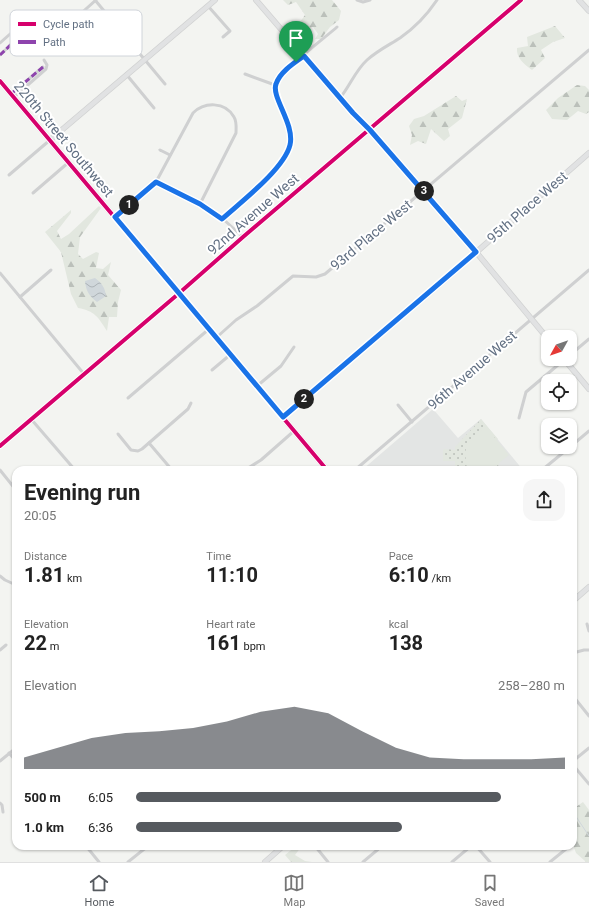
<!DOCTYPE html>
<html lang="en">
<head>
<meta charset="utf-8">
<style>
  :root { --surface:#fff; --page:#f6f6f6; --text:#222; --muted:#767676; --line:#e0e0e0; --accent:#565a5f }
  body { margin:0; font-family:Roboto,sans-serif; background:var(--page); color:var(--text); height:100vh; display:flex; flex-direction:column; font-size:15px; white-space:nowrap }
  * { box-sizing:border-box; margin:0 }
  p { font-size:13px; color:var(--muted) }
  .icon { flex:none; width:22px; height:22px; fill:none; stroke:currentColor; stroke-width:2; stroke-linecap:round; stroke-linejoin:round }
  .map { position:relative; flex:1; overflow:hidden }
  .panel { position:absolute; left:12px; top:466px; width:565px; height:384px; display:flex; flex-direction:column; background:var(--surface); border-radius:12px; box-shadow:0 1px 3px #0004 }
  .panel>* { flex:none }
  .needle { width:26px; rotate:230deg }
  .controls { position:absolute; left:541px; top:330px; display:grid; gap:8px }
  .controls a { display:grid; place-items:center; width:36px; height:36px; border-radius:8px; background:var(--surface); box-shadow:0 1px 3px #0004; font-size:20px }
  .pin { position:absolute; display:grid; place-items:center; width:34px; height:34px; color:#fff; margin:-41px -17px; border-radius:50% 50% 50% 0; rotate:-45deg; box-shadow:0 0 4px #0007 }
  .pin .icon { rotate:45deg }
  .km { position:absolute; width:20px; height:20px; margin:-10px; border-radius:50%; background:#222; color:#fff; font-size:11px; line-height:20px; text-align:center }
  .round { display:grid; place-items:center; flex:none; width:42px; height:42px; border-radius:12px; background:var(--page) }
  .headline { display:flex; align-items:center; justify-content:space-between; height:68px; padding:0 12px }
  h1 { font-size:22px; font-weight:700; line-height:30px }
  .stats { display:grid; grid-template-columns:repeat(3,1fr); gap:6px; height:68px; padding:4px 12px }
  .stats div { display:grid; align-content:center }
  .stats b { font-size:20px; font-weight:700 }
  .stats small { font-size:11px; font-weight:400 }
  .stats p { font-size:11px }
  .chart { height:112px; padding:8px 12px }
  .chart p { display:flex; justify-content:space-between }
  .chart svg { width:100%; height:72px; margin-top:4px; fill:var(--accent); opacity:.7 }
  ul { padding:0 12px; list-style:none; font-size:13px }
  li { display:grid; grid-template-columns:64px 48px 1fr; align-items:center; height:30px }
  li i { height:10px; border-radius:5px; background:var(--accent) }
  .dock { display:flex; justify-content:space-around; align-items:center; height:56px; border-top:1px solid var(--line); background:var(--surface); font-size:11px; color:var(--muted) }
  .dock a { display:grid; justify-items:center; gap:2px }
  .dock .current { color:var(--accent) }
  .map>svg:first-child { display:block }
  .built { fill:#e3e5e4 }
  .grass { fill:url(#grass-dots) }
  .forest { fill:url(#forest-firs) }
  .garden { fill:#e2e7df }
  .water { fill:url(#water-waves) }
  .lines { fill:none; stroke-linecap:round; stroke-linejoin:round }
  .stream { stroke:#d0d7db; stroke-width:1 }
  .secondary-casing { stroke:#d1d2d2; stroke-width:6 }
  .street { stroke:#cfd0d1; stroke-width:3 }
  .secondary { stroke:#e1e2e3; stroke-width:4.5 }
  .quiet { stroke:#8e44ad; stroke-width:3; stroke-dasharray:6 3; stroke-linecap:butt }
  .cycleway-casing { stroke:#fff; stroke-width:6 }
  .cycleway { stroke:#d6006c; stroke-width:4 }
  .route-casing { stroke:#fff; stroke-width:8 }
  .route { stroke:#1a73e8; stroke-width:5 }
  .labels { text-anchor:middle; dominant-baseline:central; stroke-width:4; stroke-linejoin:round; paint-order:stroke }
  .street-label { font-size:14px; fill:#627083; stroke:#fff }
  .key { fill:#fff; stroke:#d0d4da; stroke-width:1 }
  .key-label { font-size:11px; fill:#627083 }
</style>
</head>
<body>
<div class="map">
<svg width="589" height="862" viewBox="0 0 589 862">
  <defs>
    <pattern id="grass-dots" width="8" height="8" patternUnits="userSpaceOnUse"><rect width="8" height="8" fill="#e2e7df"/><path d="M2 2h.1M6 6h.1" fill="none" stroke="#bbc0ba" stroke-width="1.8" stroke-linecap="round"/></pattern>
    <pattern id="forest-firs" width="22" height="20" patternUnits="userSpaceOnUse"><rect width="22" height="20" fill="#e2e7df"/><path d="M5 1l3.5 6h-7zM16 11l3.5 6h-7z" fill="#bbc0ba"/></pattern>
    <pattern id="water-waves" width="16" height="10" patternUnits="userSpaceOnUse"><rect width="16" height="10" fill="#d0d7db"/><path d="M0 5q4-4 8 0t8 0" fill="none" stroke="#acb3b7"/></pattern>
  </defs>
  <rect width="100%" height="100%" fill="#f3f4f1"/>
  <polygon class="built" points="433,409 458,438 481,419 523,470 362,470"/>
  <polygon class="grass" points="481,419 498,439 486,450 500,462 496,470 455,470 455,461 443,461 443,450 444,449 455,450 455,447"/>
  <g class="forest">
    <polygon points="283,0 332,0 341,11 339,20 330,27 321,39 315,39 318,34 313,27 304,31 300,22 305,15 296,2 288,5"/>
    <path d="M555,26L565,38L553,42L541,50L545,58L532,70C524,64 516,58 517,48L528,46L527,37Z"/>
    <polygon points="577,85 585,86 589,90 589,112 586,114 578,111 567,120 552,119 546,110 558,98"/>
    <polygon points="456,96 462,101 467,99 462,118 448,129 450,136 444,141 431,129 426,144 418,141 410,145 412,135 409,126 414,119 424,116"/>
    <path d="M99,206L101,208L80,237L78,254L83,259L96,252L99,253L96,268L103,269L111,262L108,275L121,290L118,302L117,317H109L107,331C98,317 95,311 78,308L71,294L61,252L45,232L71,210V213L57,231L61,239L69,234Z"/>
    <polygon points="583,802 589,810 589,862 585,862 585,861 576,853 573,845 573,809"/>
    <polygon points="296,846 300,846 301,847 295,855 305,861 312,862 291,862 285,855"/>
  </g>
  <path class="garden" d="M486,427L509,455L490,470H468L467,468C463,443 467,442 486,427Z"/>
  <path class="water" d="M95,278C102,283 105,288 106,296L97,302C89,296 86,291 85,281Z"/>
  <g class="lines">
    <polyline class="stream" points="573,812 589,836"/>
    <defs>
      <g id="secondary">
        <polyline points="256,0 353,113 370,130 476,252 548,339"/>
        <polyline points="579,0 589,11"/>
        <polyline points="0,81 327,470"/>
        <polyline points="50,140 215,0"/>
        <polyline points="564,359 589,389"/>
        <polyline points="283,417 447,278 589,153"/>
        <polyline points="573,601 589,587"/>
        <polyline points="265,862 283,846"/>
      </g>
    </defs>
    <use href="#secondary" class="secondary-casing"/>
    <g class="street">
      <polyline points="95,0 165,84"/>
      <polyline points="357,0 363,2 370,0"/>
      <polyline points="208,6 230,31 223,37"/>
      <polyline points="67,26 96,0"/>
      <polyline points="0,43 18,27"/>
      <polyline points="0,55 21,35 26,35 34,46"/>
      <polyline points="126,74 154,108"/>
      <polyline points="245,74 275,85"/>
      <polyline points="11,94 43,67"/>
      <polyline points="14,97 46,69 47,65 44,60"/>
      <path d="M340,98C350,86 355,71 367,60C377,51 389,45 400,38C416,27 427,15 437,0"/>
      <polyline points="160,150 170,155"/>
      <polyline points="9,175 50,140"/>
      <polyline points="156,182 200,204 223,219 243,237"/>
      <polyline points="33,193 69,162"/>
      <path d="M115,217L156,182L193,113C204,102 225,101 234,117C237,122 236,128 236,133L200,204"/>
      <path d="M223,219C240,202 281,170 289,149C292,140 291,131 288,122C285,113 273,94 275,85C278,73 326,37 337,27"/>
      <polyline points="0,273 84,374"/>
      <polyline points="20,297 51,270"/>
      <polyline points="217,337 236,320 257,306 293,276 316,277 325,274 589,50"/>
      <polyline points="570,355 589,339"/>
      <polyline points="212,370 231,354"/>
      <polyline points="257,386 281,366 294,347"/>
      <polyline points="128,398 209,329"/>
      <polyline points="398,405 412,422"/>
      <polyline points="519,418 526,392 565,359"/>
      <polyline points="31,419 75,470"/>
      <polyline points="118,434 131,450 138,451 142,449 188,409 191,403"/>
      <polyline points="149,443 172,470"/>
      <polyline points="0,446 177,295 243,237 521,0"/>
      <polyline points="570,447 589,431"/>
      <polyline points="0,470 16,490"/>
      <polyline points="245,470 261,460 294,431"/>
      <polyline points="355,470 589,270"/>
      <polyline points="542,470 570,447"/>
      <polyline points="0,576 5,580 16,585"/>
      <polyline points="587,624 589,631"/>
      <polyline points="0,650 6,645"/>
      <polyline points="573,653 584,650 589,650"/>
      <polyline points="573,696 589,716"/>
      <polyline points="9,753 16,761"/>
      <polyline points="0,761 16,748"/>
      <polyline points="573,761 589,748"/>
      <polyline points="573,765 589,784"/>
      <polyline points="0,803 2,805 3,812"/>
      <polyline points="86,846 99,862"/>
      <polyline points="315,846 328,862"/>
      <polyline points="476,846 490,862"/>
      <polyline points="128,862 148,846"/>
      <polyline points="363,862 382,846"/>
      <polyline points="452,862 471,846"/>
      <polyline points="550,862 566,849"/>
    </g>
    <use href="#secondary" class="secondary"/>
    <g class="quiet">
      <polyline points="0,55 21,35 26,35 34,46"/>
      <polyline points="11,94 43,67"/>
    </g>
    <defs>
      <g id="cycleway">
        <polyline points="0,81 327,470"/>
        <polyline points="0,446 177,295 243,237 521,0"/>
      </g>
    </defs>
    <use href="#cycleway" class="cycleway-casing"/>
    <use href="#cycleway" class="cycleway"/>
  </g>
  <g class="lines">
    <defs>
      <path id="route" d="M304,56L353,113L370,130L476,252L283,417L115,217L156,182L200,204L222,219C241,202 284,169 290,145C295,124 271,97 276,84C280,72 294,63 304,56Z"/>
    </defs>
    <use href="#route" class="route-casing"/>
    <use href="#route" class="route"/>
  </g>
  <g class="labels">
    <g class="street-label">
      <text transform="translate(64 139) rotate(50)">220th Street Southwest</text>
      <text transform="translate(527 207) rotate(-41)">95th Place West</text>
      <text transform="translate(253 214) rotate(-41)">92nd Avenue West</text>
      <text transform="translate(371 235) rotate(-40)">93rd Place West</text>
      <text transform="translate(472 370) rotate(-41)">96th Avenue West</text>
    </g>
  </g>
  <rect x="10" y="10" width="132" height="46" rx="6" class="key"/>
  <rect x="18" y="22" width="18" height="4" fill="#d6006c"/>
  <rect x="18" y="40" width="18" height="4" fill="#8e44ad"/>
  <g class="key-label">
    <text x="43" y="28">Cycle path</text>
    <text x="43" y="46">Path</text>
  </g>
</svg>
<div class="controls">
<a><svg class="needle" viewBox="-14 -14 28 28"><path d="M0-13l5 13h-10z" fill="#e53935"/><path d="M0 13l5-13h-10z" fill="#767676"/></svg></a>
<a><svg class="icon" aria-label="locate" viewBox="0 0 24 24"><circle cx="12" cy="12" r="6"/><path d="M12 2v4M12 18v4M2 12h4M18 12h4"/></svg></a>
<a><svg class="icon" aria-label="layers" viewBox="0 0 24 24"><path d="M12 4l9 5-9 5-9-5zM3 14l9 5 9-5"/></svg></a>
</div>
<div class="pin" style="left:296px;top:62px;background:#1e9e55"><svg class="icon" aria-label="arrive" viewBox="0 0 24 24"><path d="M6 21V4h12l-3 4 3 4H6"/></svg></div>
<b class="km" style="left:129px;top:205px">1</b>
<b class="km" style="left:304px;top:399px">2</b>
<b class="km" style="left:424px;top:191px">3</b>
<section class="panel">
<div class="headline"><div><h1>Evening run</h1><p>20:05</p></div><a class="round"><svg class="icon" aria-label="share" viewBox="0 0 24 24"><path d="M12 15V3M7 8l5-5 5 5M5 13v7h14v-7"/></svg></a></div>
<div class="stats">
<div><p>Distance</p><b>1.81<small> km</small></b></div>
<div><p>Time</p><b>11:10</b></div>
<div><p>Pace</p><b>6:10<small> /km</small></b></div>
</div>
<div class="stats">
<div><p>Elevation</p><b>22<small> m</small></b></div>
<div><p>Heart rate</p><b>161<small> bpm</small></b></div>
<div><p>kcal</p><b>138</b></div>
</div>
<div class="chart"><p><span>Elevation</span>258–280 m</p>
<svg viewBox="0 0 160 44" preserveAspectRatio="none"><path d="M0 44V37L10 31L20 25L30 22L40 21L50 19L60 15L70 9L80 6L90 10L100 21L110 31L120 37L130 38L140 38L150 38L160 37V44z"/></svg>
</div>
<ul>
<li><b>500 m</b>6:05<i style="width:85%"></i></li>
<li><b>1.0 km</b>6:36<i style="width:62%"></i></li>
</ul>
</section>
</div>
<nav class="dock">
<a class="current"><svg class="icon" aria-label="home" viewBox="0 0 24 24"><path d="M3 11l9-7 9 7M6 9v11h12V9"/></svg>Home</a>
<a><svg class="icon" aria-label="map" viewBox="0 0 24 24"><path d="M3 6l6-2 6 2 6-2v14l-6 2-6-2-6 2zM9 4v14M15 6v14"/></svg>Map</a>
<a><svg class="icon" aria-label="saved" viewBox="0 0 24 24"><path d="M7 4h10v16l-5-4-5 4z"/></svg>Saved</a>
</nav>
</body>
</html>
